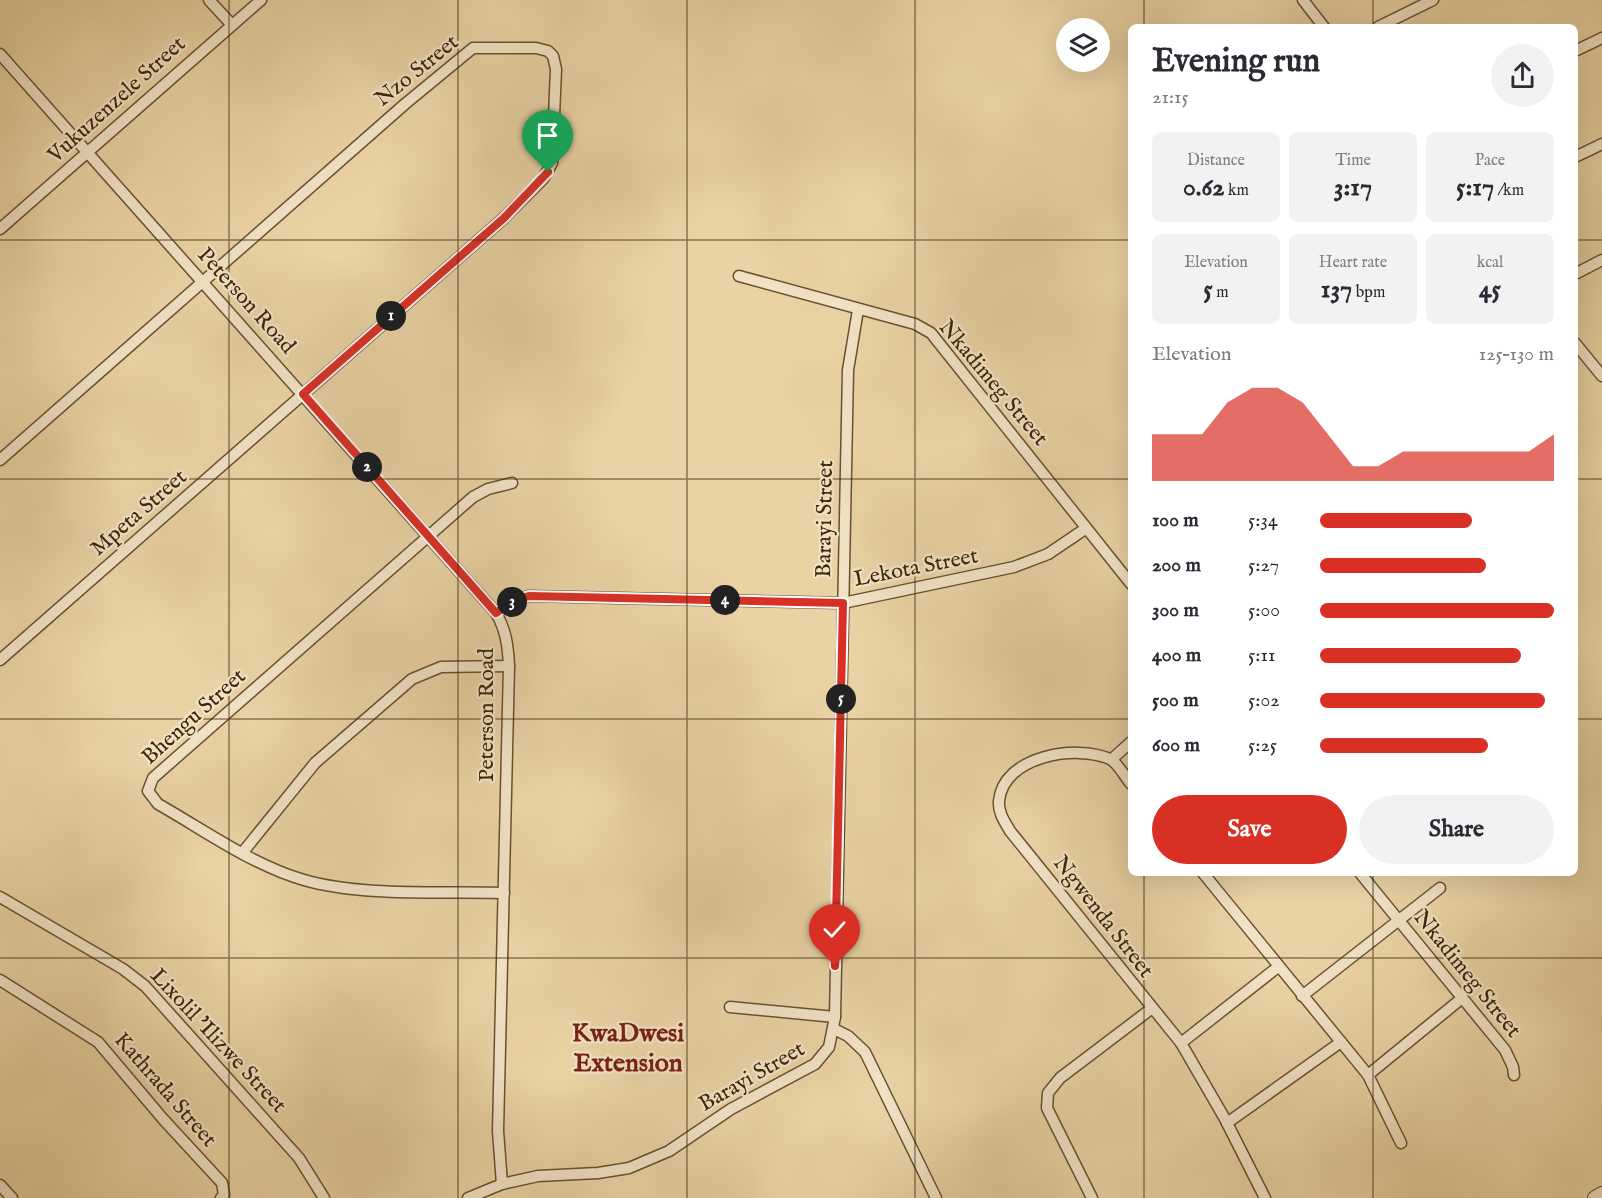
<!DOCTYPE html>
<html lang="en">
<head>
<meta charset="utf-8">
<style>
  :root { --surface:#fff; --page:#f2f2f3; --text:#2b2b33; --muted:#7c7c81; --accent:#d93025 }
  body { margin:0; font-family:"IM FELL English",serif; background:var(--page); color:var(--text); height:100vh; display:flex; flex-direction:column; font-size:22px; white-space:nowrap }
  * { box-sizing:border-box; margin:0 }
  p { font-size:20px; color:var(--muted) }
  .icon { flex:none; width:33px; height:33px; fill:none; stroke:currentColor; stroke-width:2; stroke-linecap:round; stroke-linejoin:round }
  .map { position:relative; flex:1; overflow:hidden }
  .panel { position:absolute; left:1128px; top:24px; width:450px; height:852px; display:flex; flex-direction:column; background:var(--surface); border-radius:9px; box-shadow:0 6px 24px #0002 }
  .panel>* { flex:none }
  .tools { position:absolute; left:1056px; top:18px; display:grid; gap:12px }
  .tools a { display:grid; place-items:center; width:54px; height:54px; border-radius:50%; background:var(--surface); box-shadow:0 6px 24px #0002; font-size:30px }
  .pin { position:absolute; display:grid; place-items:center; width:51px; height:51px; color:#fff; margin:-62px -26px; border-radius:50% 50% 50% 0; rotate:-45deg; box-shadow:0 0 6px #0007 }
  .pin .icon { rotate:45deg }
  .km { position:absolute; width:30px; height:30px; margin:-15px; border-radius:50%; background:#222; color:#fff; font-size:16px; line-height:30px; text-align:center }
  .round { display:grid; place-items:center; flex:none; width:63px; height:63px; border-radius:32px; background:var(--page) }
  .overview { display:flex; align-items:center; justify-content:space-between; height:102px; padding:0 24px }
  h1 { font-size:33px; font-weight:800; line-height:45px }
  .metrics { display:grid; grid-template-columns:repeat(3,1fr); gap:9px; height:102px; padding:6px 24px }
  .metrics div { display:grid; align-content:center; border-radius:9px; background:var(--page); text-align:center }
  .metrics b { font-size:26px; font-weight:800 }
  .metrics small { font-size:16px; font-weight:400 }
  .metrics p { font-size:16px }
  .chart { height:168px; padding:12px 24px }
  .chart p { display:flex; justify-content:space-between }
  .chart svg { width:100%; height:108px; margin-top:6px; fill:var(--accent); opacity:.7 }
  .action { display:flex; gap:12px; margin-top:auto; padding:12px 24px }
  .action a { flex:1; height:69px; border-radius:36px; background:var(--accent); color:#fff; font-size:24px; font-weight:800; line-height:69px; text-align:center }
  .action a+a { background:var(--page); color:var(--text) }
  ul { padding:0 24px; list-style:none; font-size:20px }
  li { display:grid; grid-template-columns:96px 72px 1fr; align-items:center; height:45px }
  li i { height:15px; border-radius:8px; background:var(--accent) }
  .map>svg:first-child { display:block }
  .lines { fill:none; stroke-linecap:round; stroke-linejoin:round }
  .minor-casing { stroke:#68512f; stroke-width:13 }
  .tertiary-casing { stroke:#68512f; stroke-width:16 }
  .minor { stroke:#f1e2c4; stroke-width:10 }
  .tertiary { stroke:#f1e2c4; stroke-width:14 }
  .route-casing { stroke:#fff; stroke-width:12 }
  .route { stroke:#d93025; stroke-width:8 }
  .grid { fill:none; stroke:#3d2608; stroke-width:1.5; stroke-opacity:0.55 }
  .labels { text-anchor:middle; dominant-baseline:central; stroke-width:4.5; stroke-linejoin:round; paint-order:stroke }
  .street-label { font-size:22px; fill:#3d2608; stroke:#f1e2c4 }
  .quarter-label { font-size:26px; font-weight:bold; fill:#7a1f14; stroke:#f1e2c4 }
</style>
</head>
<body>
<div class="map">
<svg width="1602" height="1198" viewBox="0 0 1602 1198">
  <rect width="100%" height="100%" fill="#e9d2a4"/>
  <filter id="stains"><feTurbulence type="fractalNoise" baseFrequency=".00333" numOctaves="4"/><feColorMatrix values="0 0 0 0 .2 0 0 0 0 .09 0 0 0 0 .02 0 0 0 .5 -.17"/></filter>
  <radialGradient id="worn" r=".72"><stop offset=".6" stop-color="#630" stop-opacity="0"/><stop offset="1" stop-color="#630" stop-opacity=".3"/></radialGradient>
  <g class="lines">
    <defs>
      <g id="minor">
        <polyline points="209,0 232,25"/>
        <polyline points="1303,0 1324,27"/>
        <polyline points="1378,27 1433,0"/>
        <polyline points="1575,51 1602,38"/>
        <path d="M0,54L496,613C506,630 508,646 509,666L498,1131L502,1184"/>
        <polyline points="1575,157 1602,144"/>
        <polyline points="0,229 261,0"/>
        <polyline points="1575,274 1602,260"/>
        <polyline points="739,276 915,324 931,333 1131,584"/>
        <polyline points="1575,343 1602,376"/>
        <polyline points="0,460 405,104 473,48 536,48 548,51 553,56 556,69 552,163 543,179 504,218 0,660"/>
        <polyline points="496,613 515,600 529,596 843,603 1014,567 1048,554 1085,529"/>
        <polyline points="1112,759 1131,742"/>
        <path d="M1131,784C1125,777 1118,763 1110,759C1076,744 1003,756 999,801C998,813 1005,822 1010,831L1181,1043L1225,1119L1265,1198"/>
        <polyline points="243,852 315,763 412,679 441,667 509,666"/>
        <polyline points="1203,873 1368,1075 1401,1143"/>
        <polyline points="1360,873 1505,1050 1513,1067 1514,1075"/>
        <path d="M504,893C442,891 363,897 304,880C252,865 204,830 158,804L148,791L153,778L473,497L488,489L512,483"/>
        <polyline points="0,897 123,969 145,986 299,1158 324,1198"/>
        <polyline points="0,980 98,1042 163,1119 222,1183 224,1195 221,1198"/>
        <polyline points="1302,996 1440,888"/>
        <polyline points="730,1007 835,1017"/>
        <polyline points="834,1029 848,1036 865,1052 936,1198"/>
        <polyline points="1181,1043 1278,967"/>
        <polyline points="1368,1075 1461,999"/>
        <polyline points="1227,1123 1341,1042"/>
        <polyline points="0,1185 12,1198"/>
        <polyline points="468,1198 502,1184 538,1176 598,1173 629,1168 669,1151 731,1109 815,1064 829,1047 835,1017 848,370 858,310"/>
        <polyline points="1092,1198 1047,1108 1048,1093 1060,1078 1151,1009"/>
      </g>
      <polyline id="tertiary" points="1595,1198 1602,1194"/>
    </defs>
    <use href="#minor" class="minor-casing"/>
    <use href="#tertiary" class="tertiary-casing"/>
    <use href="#minor" class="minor"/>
    <use href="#tertiary" class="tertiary"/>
  </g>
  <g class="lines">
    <defs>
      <polyline id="route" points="548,172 504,218 303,394 496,613 515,600 529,596 843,603 835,966"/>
    </defs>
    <use href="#route" class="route-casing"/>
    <use href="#route" class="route"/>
  </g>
  <path class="grid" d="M229,0V1198M458,0V1198M687,0V1198M915,0V1198M1144,0V27M1373,0V27M0,240H1131M1575,240H1602M0,479H1131M1575,479H1602M0,719H1131M1575,719H1602M1144,873V1198M1373,873V1198M0,958H1602"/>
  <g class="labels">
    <g class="street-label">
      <text transform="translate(417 71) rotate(-39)">Nzo Street</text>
      <text transform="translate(117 100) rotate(-42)">Vukuzenzele Street</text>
      <text transform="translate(246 301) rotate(48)">Peterson Road</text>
      <text transform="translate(993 383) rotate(50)">Nkadimeg Street</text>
      <text transform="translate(139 513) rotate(-41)">Mpeta Street</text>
      <text transform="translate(825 519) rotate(-89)">Barayi Street</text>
      <text transform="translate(916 568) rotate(-11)">Lekota Street</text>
      <text transform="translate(487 715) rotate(-90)">Peterson Road</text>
      <text transform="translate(194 717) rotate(-42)">Bhengu Street</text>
      <text transform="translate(1103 917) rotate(52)">Ngwenda Street</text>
      <text transform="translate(1467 974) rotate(51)">Nkadimeg Street</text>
      <text transform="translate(218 1041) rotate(47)">Lixolil 'Ilizwe Street</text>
      <text transform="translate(752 1077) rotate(-30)">Barayi Street</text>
      <text transform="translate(165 1090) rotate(49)">Kathrada Street</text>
    </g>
    <g class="quarter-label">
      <text x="628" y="1033">KwaDwesi<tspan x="628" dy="30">Extension</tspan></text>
    </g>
  </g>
  <rect width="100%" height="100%" filter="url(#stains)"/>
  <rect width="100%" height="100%" fill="url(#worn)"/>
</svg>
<div class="tools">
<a><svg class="icon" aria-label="layers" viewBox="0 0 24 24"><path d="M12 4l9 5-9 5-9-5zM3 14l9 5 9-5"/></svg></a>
</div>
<div class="pin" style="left:548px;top:172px;background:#1e9e55"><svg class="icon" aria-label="arrive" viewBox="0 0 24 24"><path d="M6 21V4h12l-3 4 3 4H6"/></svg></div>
<div class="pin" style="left:835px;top:966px;background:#d93025"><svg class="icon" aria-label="check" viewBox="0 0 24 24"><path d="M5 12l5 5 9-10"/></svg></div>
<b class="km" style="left:391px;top:316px">1</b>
<b class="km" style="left:367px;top:467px">2</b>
<b class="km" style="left:512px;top:602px">3</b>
<b class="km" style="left:725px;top:600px">4</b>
<b class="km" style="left:841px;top:699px">5</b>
<section class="panel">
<div class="overview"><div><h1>Evening run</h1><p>21:15</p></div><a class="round"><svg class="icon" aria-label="share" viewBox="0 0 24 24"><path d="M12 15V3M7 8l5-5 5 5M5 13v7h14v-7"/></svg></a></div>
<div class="metrics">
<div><p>Distance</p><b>0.62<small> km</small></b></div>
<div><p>Time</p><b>3:17</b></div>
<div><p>Pace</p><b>5:17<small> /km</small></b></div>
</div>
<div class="metrics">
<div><p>Elevation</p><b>5<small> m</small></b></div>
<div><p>Heart rate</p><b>137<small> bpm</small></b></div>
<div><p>kcal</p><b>45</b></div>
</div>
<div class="chart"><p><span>Elevation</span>125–130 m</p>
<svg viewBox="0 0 160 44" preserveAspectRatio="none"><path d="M0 44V25L10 25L20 25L30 12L40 6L50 6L60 12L70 25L80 38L90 38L100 32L110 32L120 32L130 32L140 32L150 32L160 25V44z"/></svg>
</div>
<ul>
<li><b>100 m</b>5:34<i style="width:65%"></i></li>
<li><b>200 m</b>5:27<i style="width:71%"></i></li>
<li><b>300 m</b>5:00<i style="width:100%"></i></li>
<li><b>400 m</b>5:11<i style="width:86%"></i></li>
<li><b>500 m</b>5:02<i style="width:96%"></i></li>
<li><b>600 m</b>5:25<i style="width:72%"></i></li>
</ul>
<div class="action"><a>Save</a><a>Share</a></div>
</section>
</div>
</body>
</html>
